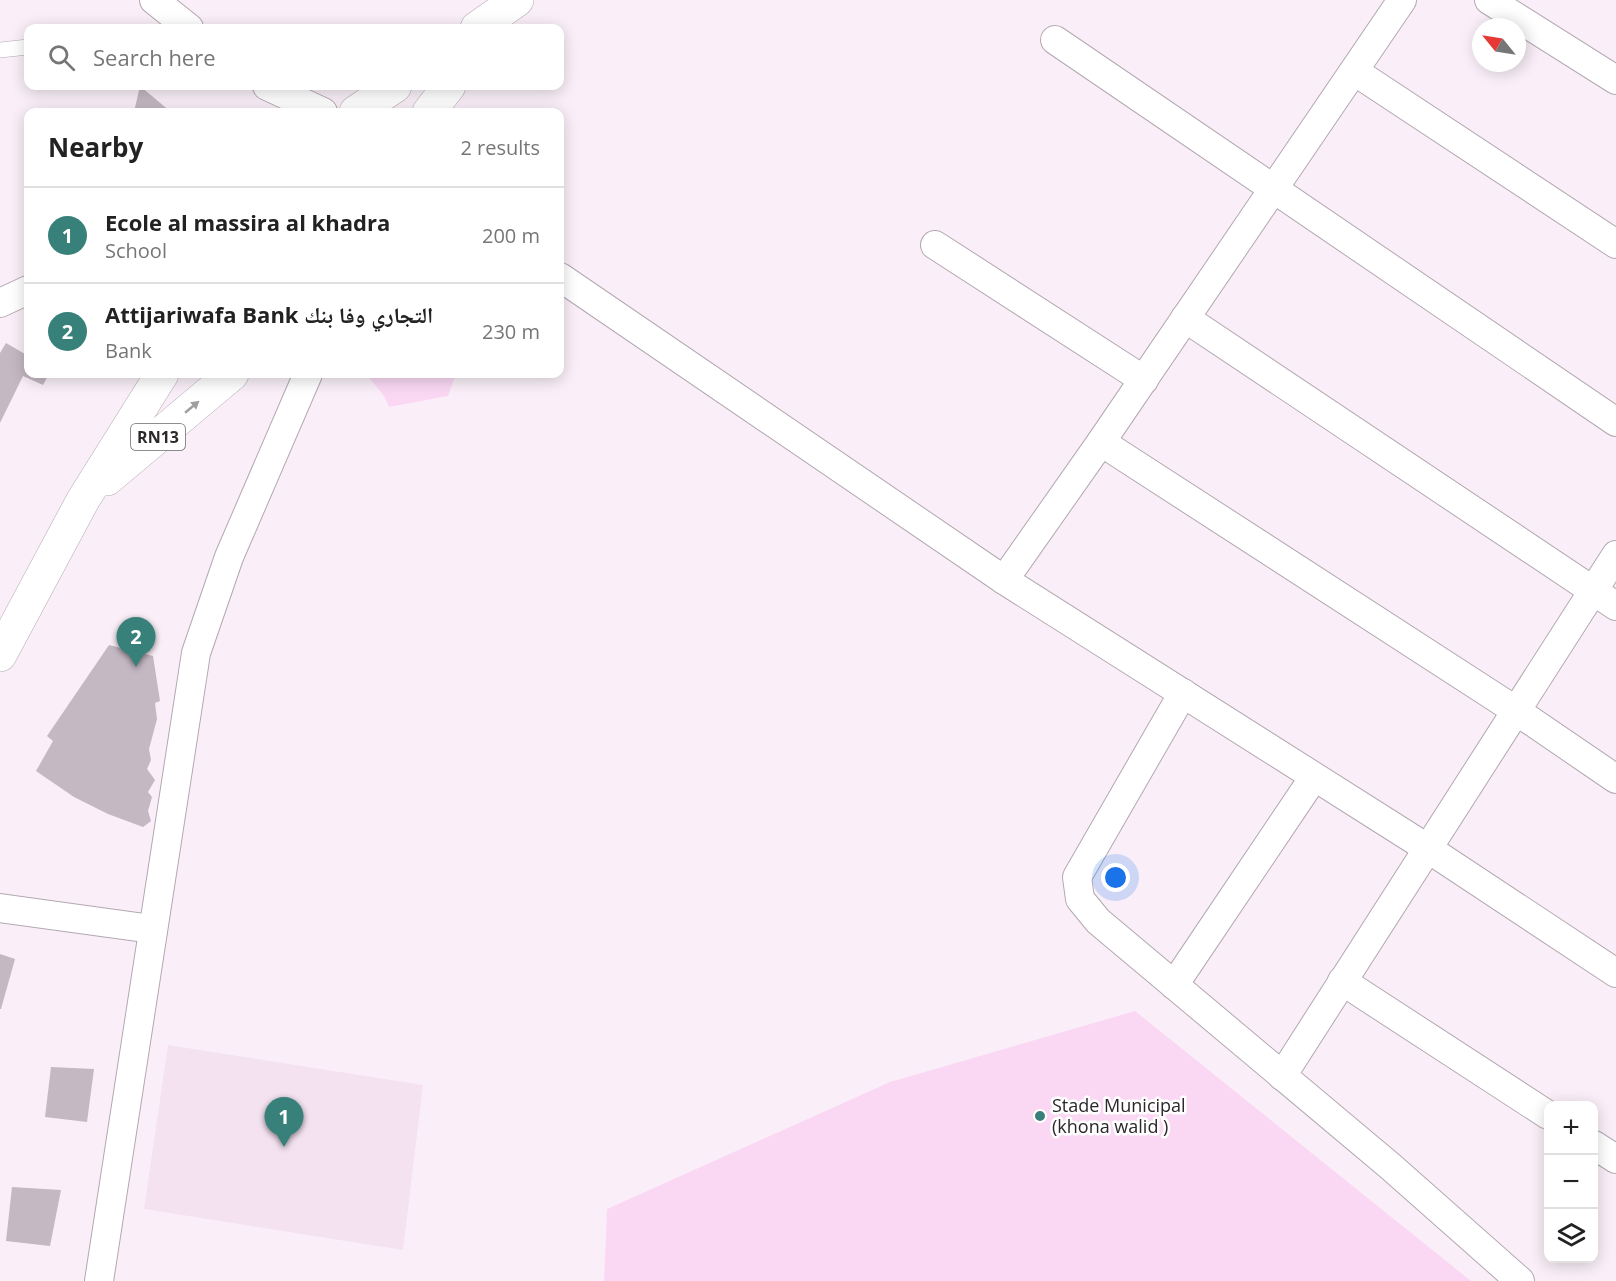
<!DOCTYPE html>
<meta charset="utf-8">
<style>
:root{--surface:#fff;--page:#f6f6f6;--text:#222;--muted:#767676;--line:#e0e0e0;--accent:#38807a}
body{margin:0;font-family:"Open Sans","Noto Naskh Arabic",sans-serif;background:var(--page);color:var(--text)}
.controls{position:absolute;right:18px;bottom:18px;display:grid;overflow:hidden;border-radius:12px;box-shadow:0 3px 15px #0003}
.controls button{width:54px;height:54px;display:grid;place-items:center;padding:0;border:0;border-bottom:2px solid var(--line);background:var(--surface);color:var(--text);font:30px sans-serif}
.compass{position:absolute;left:1472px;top:18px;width:54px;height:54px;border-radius:50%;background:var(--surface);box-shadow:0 3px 15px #0003;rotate:300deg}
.you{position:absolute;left:1116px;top:878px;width:21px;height:21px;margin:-15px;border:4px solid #fff;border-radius:50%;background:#1a73e8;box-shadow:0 0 0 9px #1a73e833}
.badge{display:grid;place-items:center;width:39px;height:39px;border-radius:50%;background:var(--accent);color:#fff;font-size:20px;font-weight:700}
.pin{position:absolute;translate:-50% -50px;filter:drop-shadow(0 2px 3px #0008)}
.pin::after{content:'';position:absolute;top:32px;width:21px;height:18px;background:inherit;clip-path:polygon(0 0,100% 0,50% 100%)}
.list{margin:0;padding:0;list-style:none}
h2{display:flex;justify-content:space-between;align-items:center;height:78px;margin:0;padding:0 24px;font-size:26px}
h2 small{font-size:20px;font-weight:400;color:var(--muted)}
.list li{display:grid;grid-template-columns:39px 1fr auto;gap:18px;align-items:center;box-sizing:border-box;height:96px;padding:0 24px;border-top:2px solid var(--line)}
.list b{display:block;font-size:22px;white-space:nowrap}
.list p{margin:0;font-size:20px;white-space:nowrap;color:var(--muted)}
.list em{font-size:20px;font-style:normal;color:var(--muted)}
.icon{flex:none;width:33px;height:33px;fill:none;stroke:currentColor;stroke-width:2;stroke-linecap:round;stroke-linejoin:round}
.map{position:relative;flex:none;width:1616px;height:1281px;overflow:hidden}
.search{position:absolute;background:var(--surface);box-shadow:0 3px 15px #0003;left:24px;top:24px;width:540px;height:66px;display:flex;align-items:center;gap:15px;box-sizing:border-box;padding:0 21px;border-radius:12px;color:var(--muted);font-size:22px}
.panel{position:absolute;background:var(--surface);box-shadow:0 3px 15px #0003;left:24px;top:108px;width:540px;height:270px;border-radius:12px}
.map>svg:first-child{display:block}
.built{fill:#f4e2f1}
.green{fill:#fad8f4}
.building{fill:#c4b8c2}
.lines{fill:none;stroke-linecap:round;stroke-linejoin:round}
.service-casing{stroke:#b3a8b1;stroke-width:16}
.minor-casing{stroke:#b3a8b1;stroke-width:30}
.primary-casing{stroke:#b3a8b1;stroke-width:34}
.service{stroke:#fff;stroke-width:15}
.minor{stroke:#fff;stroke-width:28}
.primary{stroke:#fff;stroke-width:33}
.oneway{fill:#a09e9f}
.poi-dot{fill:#38807a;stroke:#fff;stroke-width:2}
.labels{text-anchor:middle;stroke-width:5;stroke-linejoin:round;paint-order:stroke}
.shield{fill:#fff;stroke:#6b686a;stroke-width:1.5}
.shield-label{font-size:16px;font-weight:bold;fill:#2b272a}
.poi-label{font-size:18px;fill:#2b272a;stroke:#fff;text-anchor:start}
</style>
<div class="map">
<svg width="1616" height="1281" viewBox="0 0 1616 1281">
<rect width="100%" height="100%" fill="#faeff8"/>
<polygon class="built" points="168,1045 423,1085 403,1250 144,1209"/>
<g class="green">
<polygon points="366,374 456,374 448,396 389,407 384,396"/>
<polygon points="1135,1011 1471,1281 604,1281 607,1209 890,1082"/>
</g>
<g class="building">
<polygon points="140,86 171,112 134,112"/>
<polygon points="6,343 25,354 28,348 28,374 49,374 43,385 23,376 0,423 0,353"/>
<polygon points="109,645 153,656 160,701 155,703 157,719 149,749 151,760 147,769 155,780 148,792 152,797 148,811 151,821 143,827 108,814 74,797 36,771 53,741 47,736"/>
<polygon points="0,954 15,959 1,1009 0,1009"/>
<polygon points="51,1067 94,1069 87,1122 45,1117"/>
<polygon points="12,1187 61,1190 50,1246 6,1241"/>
</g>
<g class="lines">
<defs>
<polyline id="service" points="0,50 28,47"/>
<g id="minor">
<polyline points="154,0 189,28"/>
<polyline points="1489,0 1616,80"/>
<polyline points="1055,40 1616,422"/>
<polyline points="1354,71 1616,244"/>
<polyline points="267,86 323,112"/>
<polyline points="935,245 1144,380"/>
<polyline points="560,277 1004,580 1427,848 1616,973"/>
<polyline points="0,303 28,290"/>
<polyline points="1185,318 1616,606"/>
<polyline points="1101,442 1515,710 1616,779"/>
<polyline points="1004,580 1101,442 1402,0"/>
<polyline points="1183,693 1077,877 1080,899 1098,921 1390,1166 1520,1281"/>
<polyline points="0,908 152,929"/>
<polyline points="1342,981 1548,1115"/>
<polyline points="1174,985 1314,777"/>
<polyline points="1282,1076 1616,555"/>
<polyline points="1594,1145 1616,1159"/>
<polyline points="99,1281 196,653 229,557 308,374"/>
</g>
<g id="primary">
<polyline points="477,28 517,0"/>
<polyline points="356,112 395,86"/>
<polyline points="429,112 449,86"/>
<polyline points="107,479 232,374"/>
<polyline points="0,655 83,500 162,374"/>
</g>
</defs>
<use href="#service" class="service-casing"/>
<use href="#minor" class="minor-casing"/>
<use href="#primary" class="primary-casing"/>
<use href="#service" class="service"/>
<use href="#minor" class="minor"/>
<use href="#primary" class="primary"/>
</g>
<defs><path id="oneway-solid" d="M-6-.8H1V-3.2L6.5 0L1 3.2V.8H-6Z" transform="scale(1.5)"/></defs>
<use class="oneway" href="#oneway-solid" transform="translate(192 407) rotate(-40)"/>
<circle class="poi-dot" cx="1040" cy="1116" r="6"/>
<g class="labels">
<rect class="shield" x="131" y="424" width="54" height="26" rx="4.5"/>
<g class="shield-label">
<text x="158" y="443">RN13</text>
</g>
<g class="poi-label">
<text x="1052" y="1112">Stade Municipal<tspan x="1052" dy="21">(khona walid )</tspan></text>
</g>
</g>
</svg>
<div class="controls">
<button>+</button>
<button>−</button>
<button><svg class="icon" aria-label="layers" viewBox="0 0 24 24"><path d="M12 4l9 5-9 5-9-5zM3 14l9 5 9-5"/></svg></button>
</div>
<svg class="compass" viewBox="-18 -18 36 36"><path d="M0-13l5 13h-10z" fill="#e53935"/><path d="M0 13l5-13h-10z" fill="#767676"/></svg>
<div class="you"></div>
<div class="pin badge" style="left:284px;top:1147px">1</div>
<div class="pin badge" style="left:136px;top:667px">2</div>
<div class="search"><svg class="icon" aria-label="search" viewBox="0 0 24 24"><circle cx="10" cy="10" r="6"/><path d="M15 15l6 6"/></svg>Search here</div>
<section class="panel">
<h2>Nearby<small>2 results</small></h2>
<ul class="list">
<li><span class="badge">1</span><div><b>Ecole al massira al khadra</b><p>School</p></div><em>200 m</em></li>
<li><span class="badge">2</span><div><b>Attijariwafa Bank التجاري وفا بنك</b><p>Bank</p></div><em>230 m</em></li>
</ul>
</section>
</div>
